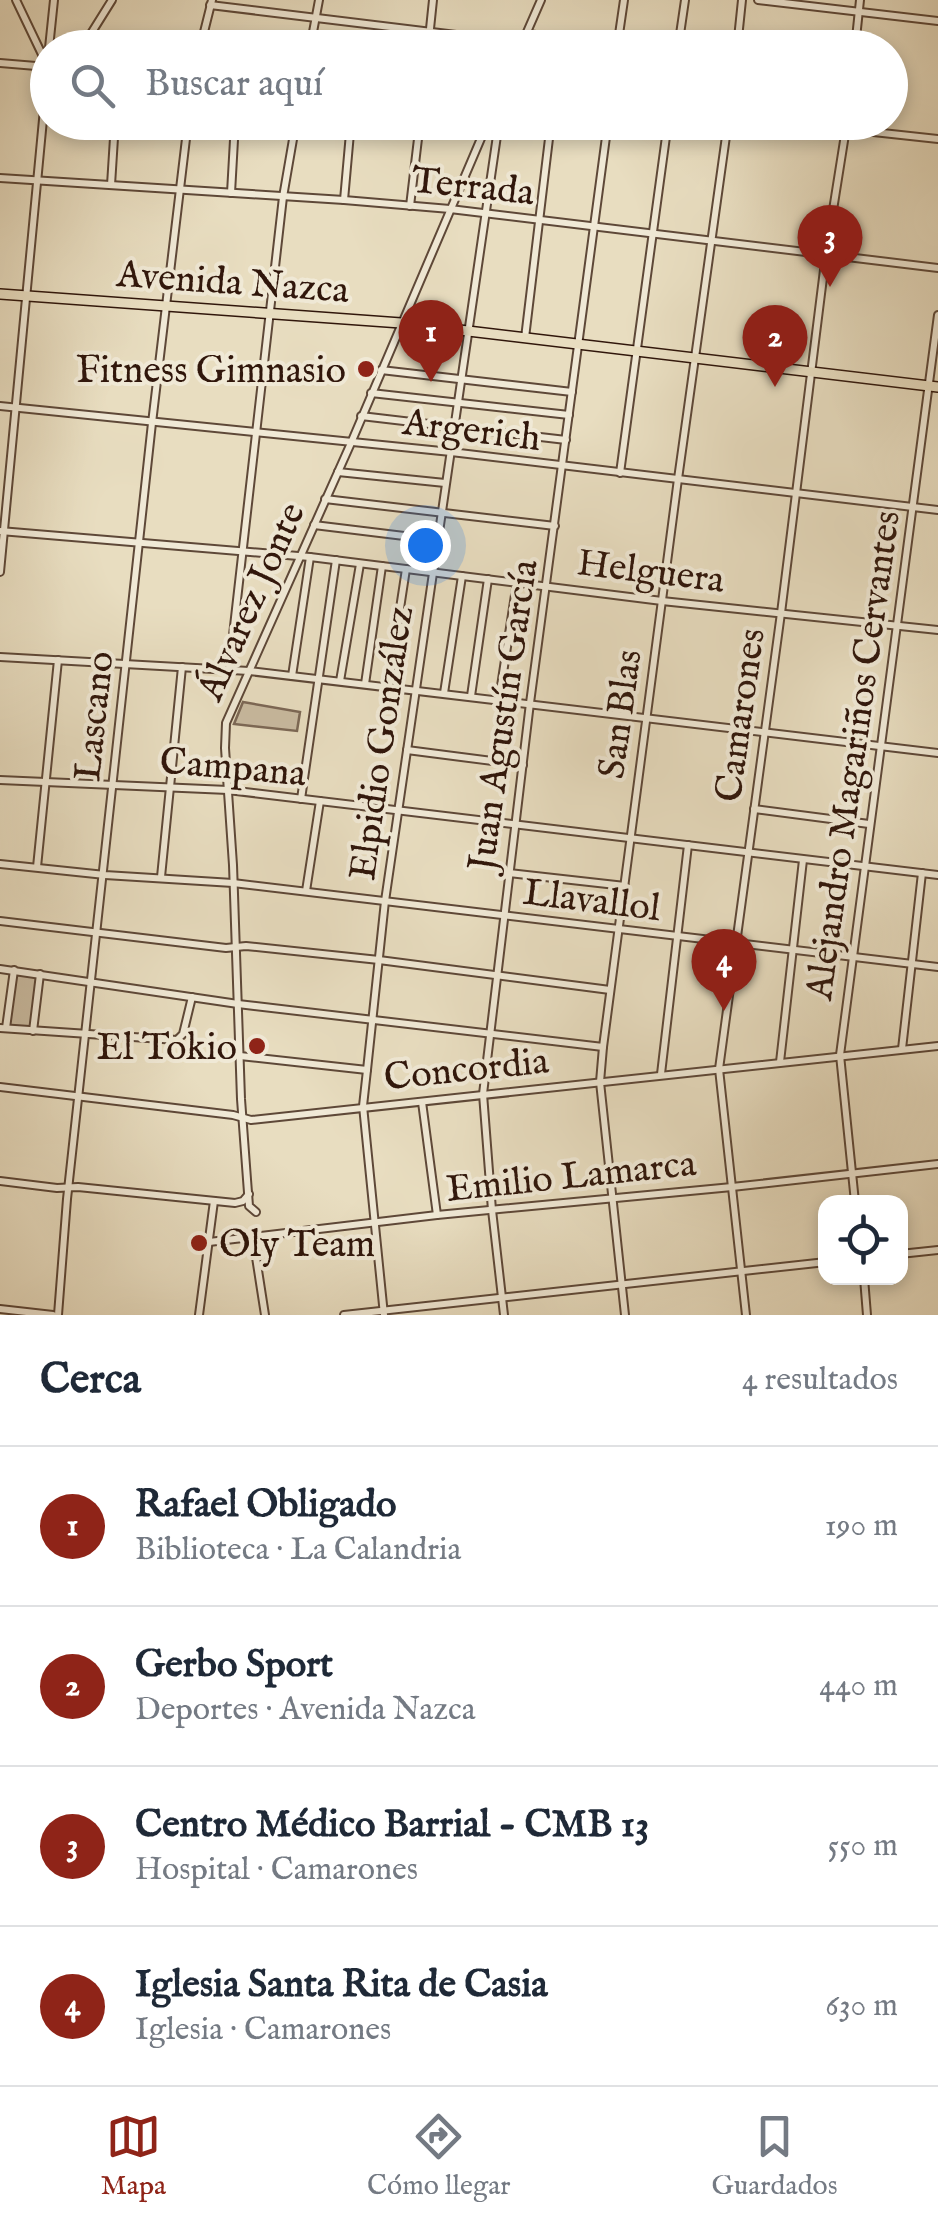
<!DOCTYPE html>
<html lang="es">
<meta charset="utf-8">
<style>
:root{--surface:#fff;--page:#f6f6f7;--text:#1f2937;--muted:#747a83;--line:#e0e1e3;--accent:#8f2418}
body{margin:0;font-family:"IM FELL English",serif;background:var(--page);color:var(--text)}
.controls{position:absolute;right:30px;bottom:30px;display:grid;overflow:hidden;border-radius:20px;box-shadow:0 5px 15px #0003}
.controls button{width:90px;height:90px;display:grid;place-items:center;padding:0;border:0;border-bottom:2px solid var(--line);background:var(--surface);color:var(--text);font:50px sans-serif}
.you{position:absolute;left:425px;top:545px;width:35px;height:35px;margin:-25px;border:8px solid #fff;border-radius:50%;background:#1a73e8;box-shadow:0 0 0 15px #1a73e833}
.badge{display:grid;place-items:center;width:65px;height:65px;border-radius:50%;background:var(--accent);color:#fff;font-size:32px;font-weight:700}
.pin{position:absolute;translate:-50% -82px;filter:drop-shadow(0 2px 5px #0008)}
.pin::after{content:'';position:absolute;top:52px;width:35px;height:30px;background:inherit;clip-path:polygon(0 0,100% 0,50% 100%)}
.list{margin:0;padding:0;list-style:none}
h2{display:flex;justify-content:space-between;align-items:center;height:130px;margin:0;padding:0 40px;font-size:42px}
h2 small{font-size:32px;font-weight:400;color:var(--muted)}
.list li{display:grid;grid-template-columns:65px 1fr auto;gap:30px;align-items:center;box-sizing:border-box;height:160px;padding:0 40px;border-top:2px solid var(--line)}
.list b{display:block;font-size:38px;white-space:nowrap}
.list p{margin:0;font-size:32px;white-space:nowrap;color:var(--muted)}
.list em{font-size:32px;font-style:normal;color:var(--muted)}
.icon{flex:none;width:55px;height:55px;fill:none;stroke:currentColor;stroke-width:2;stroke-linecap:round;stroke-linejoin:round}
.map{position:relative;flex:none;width:938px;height:1315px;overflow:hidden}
.search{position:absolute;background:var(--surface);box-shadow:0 5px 15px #0003;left:30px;right:30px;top:30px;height:110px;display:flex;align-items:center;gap:25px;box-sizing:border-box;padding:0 35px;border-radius:55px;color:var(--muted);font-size:38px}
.sheet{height:770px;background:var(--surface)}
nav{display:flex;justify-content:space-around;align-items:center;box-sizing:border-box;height:140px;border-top:2px solid var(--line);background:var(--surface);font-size:28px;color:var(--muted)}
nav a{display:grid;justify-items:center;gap:5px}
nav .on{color:var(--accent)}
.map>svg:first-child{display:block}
.green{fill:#c9bba1;stroke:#7c6856;stroke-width:2.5}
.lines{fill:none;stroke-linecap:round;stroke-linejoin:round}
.minor-casing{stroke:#5e4838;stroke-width:10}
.major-casing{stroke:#30160b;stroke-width:12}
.minor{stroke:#f0e9d6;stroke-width:6}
.major{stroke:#e8ddc0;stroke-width:9}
.poi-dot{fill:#8f2418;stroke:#f0e9d6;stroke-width:4}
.labels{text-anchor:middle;stroke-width:8;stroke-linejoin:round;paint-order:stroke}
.street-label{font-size:38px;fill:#30160b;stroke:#f0e9d6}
.poi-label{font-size:38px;fill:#30160b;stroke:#f0e9d6;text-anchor:end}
</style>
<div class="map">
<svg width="938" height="1315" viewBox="0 0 938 1315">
<rect width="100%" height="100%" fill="#e8ddc0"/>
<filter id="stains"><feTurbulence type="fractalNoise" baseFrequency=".002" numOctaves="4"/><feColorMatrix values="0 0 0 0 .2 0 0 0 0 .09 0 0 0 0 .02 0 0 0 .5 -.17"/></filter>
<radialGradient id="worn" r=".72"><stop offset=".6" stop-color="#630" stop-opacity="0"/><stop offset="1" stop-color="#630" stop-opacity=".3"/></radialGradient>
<g class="green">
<polygon points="243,702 300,712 297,731 234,724"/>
<polygon points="14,970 40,974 33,1031 6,1028"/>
</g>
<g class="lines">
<defs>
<g id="minor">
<polyline points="16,0 48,67"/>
<polyline points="758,0 938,21"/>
<polyline points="210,5 522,43"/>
<polyline points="526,34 618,43"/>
<polyline points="49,48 54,0"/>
<polyline points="82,48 112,0"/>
<polyline points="200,48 212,0"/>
<polyline points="310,48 319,0"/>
<polyline points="428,48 433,0"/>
<polyline points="520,48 541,0"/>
<polyline points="617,48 624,0"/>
<polyline points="678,48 685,0"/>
<polyline points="737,48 742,0"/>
<polyline points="855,48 860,0"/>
<polyline points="0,63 48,67"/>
<polyline points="781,122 938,139"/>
<polyline points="0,178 344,200 450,209 938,268"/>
<polyline points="111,185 115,122"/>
<polyline points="231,193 235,122"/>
<polyline points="344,200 351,122"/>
<polyline points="410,206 420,122"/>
<polyline points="525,338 551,122"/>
<polyline points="381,370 572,392"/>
<polyline points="371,393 569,415"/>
<polyline points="0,406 451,452 938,510"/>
<polyline points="361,416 566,440"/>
<polyline points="338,472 445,483"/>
<polyline points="620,473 668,122"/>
<polyline points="325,499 555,526"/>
<polyline points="314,525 437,540"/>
<polyline points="0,531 310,557 662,601 938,630"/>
<polyline points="0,572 48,67"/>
<polyline points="0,657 249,671 938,753"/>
<polyline points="229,670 283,197 296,122"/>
<polyline points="292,676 310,557"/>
<polyline points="340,681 360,564"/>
<polyline points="365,684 382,566"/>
<polyline points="388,687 406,569"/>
<polyline points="444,693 462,576"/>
<polyline points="471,696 488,579"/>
<polyline points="499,699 517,582"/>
<polyline points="407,750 523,765"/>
<polyline points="0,780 228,790 938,875"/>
<polyline points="301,799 336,560"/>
<polyline points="754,809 869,824"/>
<polyline points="0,864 105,875 233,883 938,967"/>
<polyline points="37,867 58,660"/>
<polyline points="509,873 625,886"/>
<polyline points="161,877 182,667"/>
<polyline points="306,891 320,801"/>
<polyline points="0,921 226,948 246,946 379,960 610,990"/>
<polyline points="0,969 238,1004 603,1047"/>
<polyline points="0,1028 177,1040 183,1034 192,997"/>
<polyline points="6,1028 14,970"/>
<polyline points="33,1031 40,974"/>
<polyline points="902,1049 922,873"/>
<polyline points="240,1056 367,1070"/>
<polyline points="780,1062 803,860"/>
<polyline points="661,1074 688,845"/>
<polyline points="0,1087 233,1115 251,1120 938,1046"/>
<polyline points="422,1102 437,1215"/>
<polyline points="0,1181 57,1188 78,1187 235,1203 243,1201 249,1194"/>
<polyline points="855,1202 840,1055 938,315"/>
<polyline points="256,1212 249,1206 241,1099 233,865 225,748 226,723 351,443 488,122"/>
<polyline points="253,1238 265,1315"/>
<polyline points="209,1242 437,1215 732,1187 938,1164"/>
<polyline points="900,1254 938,1250"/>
<polyline points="864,1278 867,1315"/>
<polyline points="0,1309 53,1315"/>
<polyline points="58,1315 67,1199 152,423 188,122"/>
<polyline points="199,1315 214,1201"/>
<polyline points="344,1315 826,1262"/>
<polyline points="384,1315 363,1106 367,1070 385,901 499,122"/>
<polyline points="504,1315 492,1210 483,1094 530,703 608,122"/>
<polyline points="625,1315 600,1082 603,1047 678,479 728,122"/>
<polyline points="746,1315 719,1069 781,613 826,254 847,122"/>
</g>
<polyline id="major" points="0,294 401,323 938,387"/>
</defs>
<use href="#minor" class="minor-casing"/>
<use href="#major" class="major-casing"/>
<use href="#minor" class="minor"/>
<use href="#major" class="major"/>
</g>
<g class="poi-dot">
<circle cx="366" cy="369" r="10"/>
<circle cx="257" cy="1046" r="10"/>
<circle cx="199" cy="1243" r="10"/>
</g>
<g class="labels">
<g class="street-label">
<text transform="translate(473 185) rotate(6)" y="13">Terrada</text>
<text transform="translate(233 281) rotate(4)" y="13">Avenida Nazca</text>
<text transform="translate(472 429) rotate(7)" y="13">Argerich</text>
<text transform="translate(651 570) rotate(7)" y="13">Helguera</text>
<text transform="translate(250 601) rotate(-66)" y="13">Álvarez Jonte</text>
<text transform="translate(619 714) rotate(-82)" y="13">San Blas</text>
<text transform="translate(502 715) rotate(-82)" y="13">Juan Agustín García</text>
<text transform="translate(739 715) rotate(-82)" y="13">Camarones</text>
<text transform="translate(93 716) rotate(-84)" y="13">Lascano</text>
<text transform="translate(380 743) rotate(-82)" y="13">Elpidio González</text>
<text transform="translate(852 755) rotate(-82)" y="13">Alejandro Magariños Cervantes</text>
<text transform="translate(233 766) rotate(5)" y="13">Campana</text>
<text transform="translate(592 899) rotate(7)" y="13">Llavallol</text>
<text transform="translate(466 1068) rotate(-6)" y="13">Concordia</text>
<text transform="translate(571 1175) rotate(-6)" y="13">Emilio Lamarca</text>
</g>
<g class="poi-label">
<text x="346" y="382">Fitness Gimnasio</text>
<text x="237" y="1059">El Tokio</text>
<text x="219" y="1256" text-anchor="start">Oly Team</text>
</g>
</g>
<rect width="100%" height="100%" filter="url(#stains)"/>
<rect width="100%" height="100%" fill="url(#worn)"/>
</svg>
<div class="controls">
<button><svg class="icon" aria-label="locate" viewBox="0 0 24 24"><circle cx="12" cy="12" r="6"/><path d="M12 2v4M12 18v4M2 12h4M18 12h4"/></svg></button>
</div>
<div class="you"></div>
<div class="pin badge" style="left:431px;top:382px">1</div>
<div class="pin badge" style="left:775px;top:387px">2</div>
<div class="pin badge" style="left:830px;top:287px">3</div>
<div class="pin badge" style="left:724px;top:1011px">4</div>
<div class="search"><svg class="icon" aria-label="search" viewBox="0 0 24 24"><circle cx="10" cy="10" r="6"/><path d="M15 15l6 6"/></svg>Buscar aquí</div>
</div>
<section class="sheet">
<h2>Cerca<small>4 resultados</small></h2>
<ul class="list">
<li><span class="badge">1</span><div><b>Rafael Obligado</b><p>Biblioteca · La Calandria</p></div><em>190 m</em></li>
<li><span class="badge">2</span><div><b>Gerbo Sport</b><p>Deportes · Avenida Nazca</p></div><em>440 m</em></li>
<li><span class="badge">3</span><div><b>Centro Médico Barrial - CMB 13</b><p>Hospital · Camarones</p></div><em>550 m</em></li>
<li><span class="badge">4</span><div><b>Iglesia Santa Rita de Casia</b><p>Iglesia · Camarones</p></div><em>630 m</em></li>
</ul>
</section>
<nav>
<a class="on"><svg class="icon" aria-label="map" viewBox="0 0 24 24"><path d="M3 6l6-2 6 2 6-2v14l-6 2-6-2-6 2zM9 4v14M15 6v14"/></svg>Mapa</a>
<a><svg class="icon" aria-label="directions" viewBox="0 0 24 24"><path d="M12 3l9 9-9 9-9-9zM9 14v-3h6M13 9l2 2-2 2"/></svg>Cómo llegar</a>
<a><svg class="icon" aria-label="saved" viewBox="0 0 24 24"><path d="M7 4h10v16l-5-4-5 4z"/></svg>Guardados</a>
</nav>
